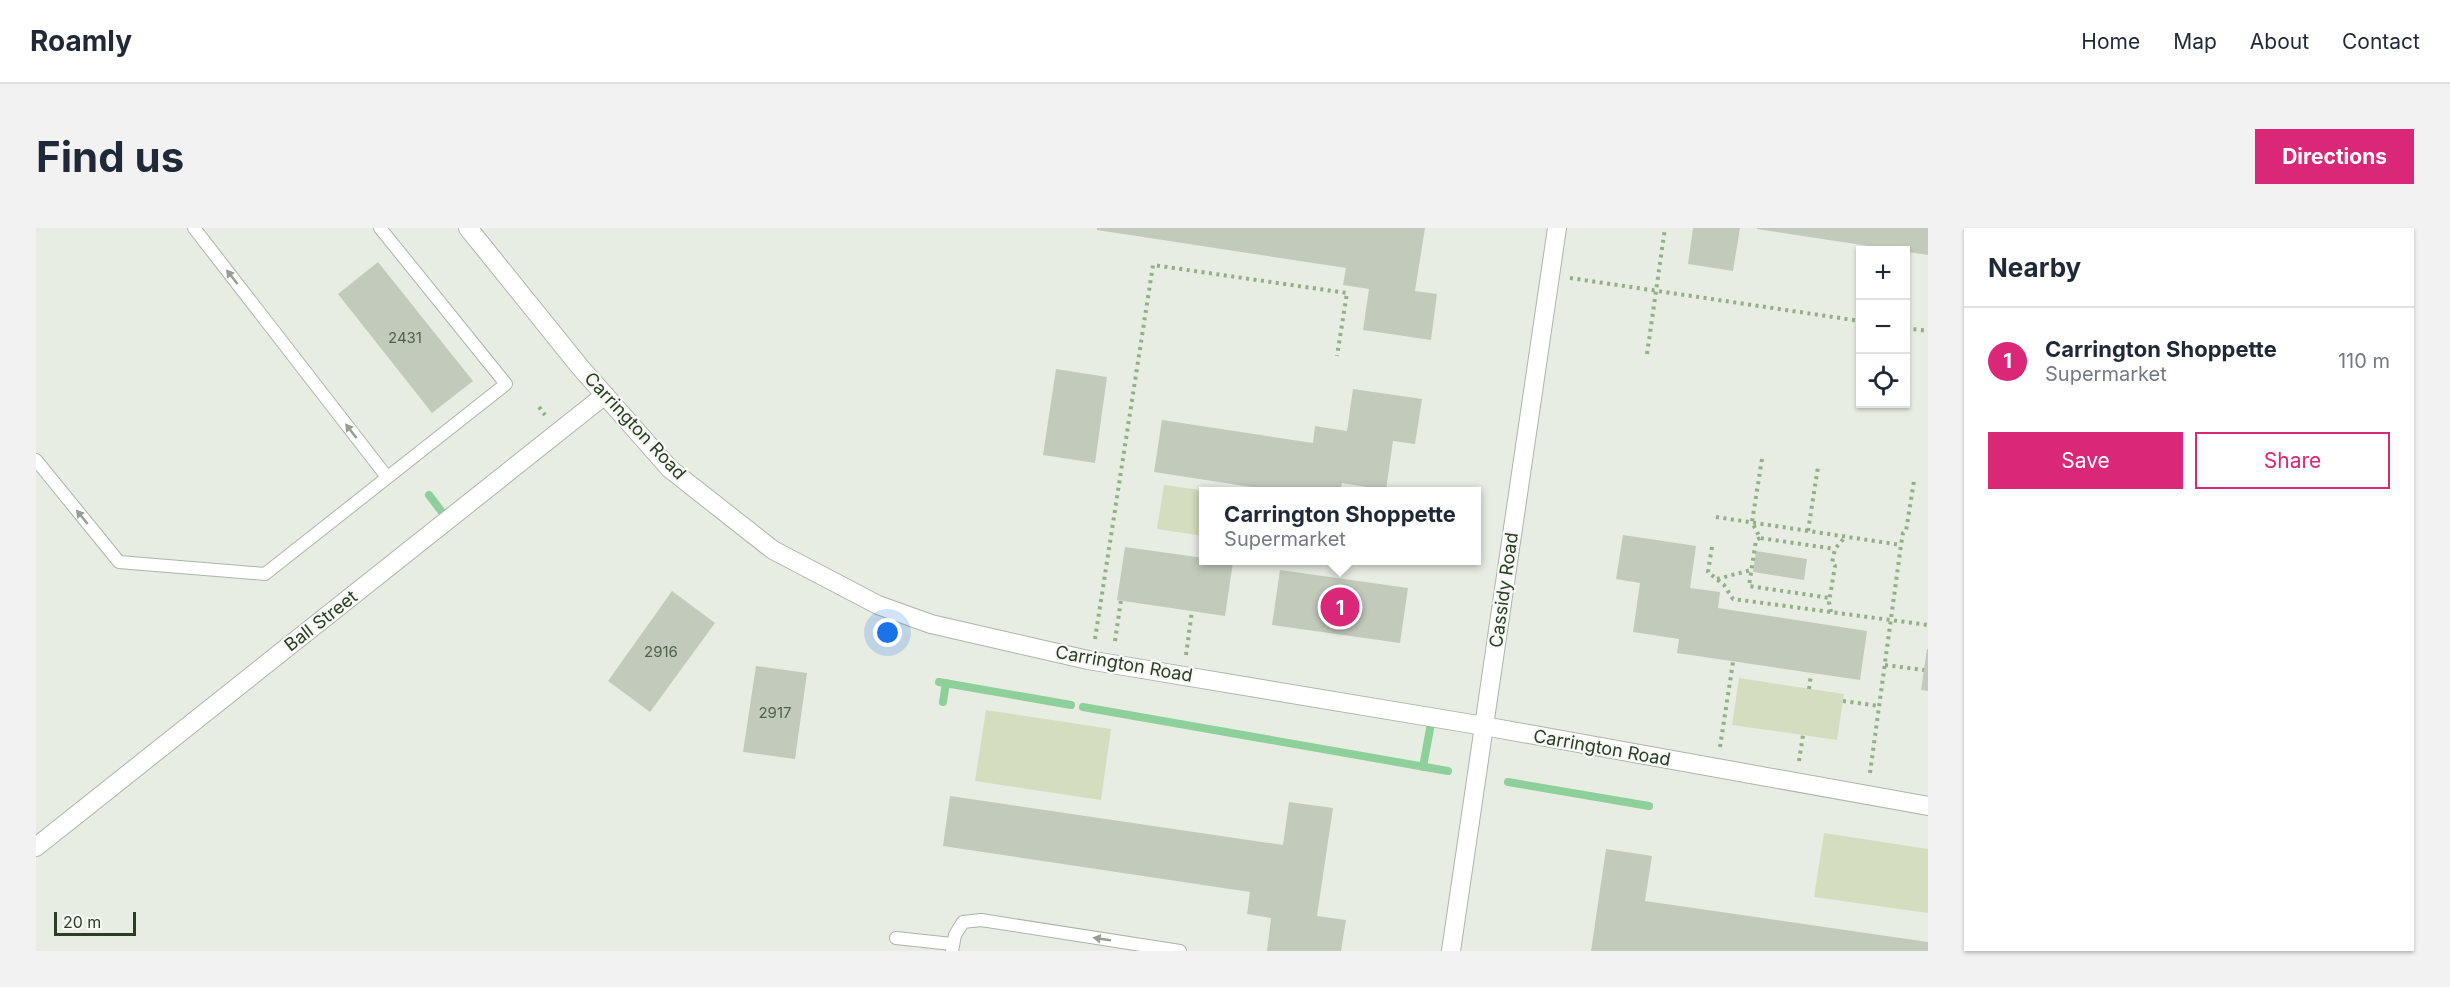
<!DOCTYPE html>
<meta charset="utf-8">
<style>
:root{--surface:#fff;--page:#f2f2f3;--text:#1f2937;--muted:#747a83;--line:#e0e1e3;--accent:#db2777}
body{margin:0;font-family:Inter,sans-serif;background:var(--page);color:var(--text)}
.controls{position:absolute;right:18px;top:18px;display:grid;overflow:hidden;border-radius:0px;box-shadow:0 2px 4px #0004}
.controls button{width:54px;height:54px;display:grid;place-items:center;padding:0;border:0;border-bottom:2px solid var(--line);background:var(--surface);color:var(--text);font:30px sans-serif}
.scale{position:absolute;left:18px;bottom:15px;width:82px;box-sizing:border-box;padding-left:6px;border:3px solid #2a3e24;border-top:0;font-size:16px;line-height:21px;white-space:nowrap;color:#2a3e24;-webkit-text-stroke:4px #f7f9f4;paint-order:stroke}
.you{position:absolute;left:852px;top:405px;width:21px;height:21px;margin:-15px;border:4px solid #fff;border-radius:50%;background:#1a73e8;box-shadow:0 0 0 9px #1a73e833}
.badge{display:grid;place-items:center;width:39px;height:39px;border-radius:50%;background:var(--accent);color:#fff;font-size:20px;font-weight:700}
.pin{position:absolute;translate:-50% -50%;border:3px solid #fff;box-shadow:0 2px 6px #0006}
.popup{position:absolute;left:1163px;top:259px;width:282px;height:78px;box-sizing:border-box;display:grid;place-content:center;border-radius:0px;background:var(--surface);filter:drop-shadow(0 2px 4px #0005);font-size:20px;white-space:nowrap;color:var(--muted)}
.popup b{font-size:22px;color:var(--text)}
.popup::after{content:'';position:absolute;left:50%;top:100%;margin-left:-12px;border:12px solid transparent;border-top-color:var(--surface)}
.list{margin:0;padding:0;list-style:none}
h2{display:flex;justify-content:space-between;align-items:center;height:78px;margin:0;padding:0 24px;font-size:26px}
h2 small{font-size:20px;font-weight:400;color:var(--muted)}
.list li{display:grid;grid-template-columns:39px 1fr auto;gap:18px;align-items:center;box-sizing:border-box;height:108px;padding:0 24px;border-top:2px solid var(--line)}
.list b{display:block;font-size:22px;white-space:nowrap}
.list p{margin:0;font-size:20px;white-space:nowrap;color:var(--muted)}
.list em{font-size:20px;font-style:normal;color:var(--muted)}
.actions{display:flex;gap:12px;padding:18px 24px}
.actions a{flex:1;padding:14px 0;border:2px solid var(--accent);border-radius:0px;text-align:center;font-size:21px;color:var(--accent)}
.actions .main{background:var(--accent);color:#fff}
.icon{flex:none;width:33px;height:33px;fill:none;stroke:currentColor;stroke-width:2;stroke-linecap:round;stroke-linejoin:round}
.map{position:relative;flex:none;width:1892px;height:723px;overflow:hidden;border-radius:0px}
header{display:flex;align-items:center;gap:36px;box-sizing:border-box;height:84px;padding:0 30px;background:var(--surface);border-bottom:2px solid var(--line)}
header strong{font-size:28px}
nav{display:flex;gap:33px;margin-inline-start:auto;font-size:21px}
.intro{display:flex;align-items:center;justify-content:space-between;box-sizing:border-box;height:144px;padding:0 36px}
h1{margin:0;font-size:42px}
.button{padding:15px 27px;border-radius:0px;background:var(--accent);color:#fff;font-size:21px;font-weight:700}
main{display:flex;gap:36px;padding:0 36px}
aside{flex:1;background:var(--surface);border-radius:0px;box-shadow:0 2px 4px #0004}
.map>svg:first-child{display:block}
.green{fill:#d4ddbd}
.lines{fill:none;stroke-linecap:round;stroke-linejoin:round}
.stream{stroke:#8ed099;stroke-width:8}
.building{fill:#c2cabc}
.service-casing{stroke:#abb5a7;stroke-width:14}
.minor-casing{stroke:#abb5a7;stroke-width:20}
.tertiary-casing{stroke:#abb5a7;stroke-width:20}
.path{stroke:#92af85;stroke-width:4;stroke-dasharray:3 4.5;stroke-linecap:butt}
.service{stroke:#fff;stroke-width:12}
.minor{stroke:#fff;stroke-width:18}
.tertiary{stroke:#fff;stroke-width:18}
.oneway{fill:#949e92}
.labels{text-anchor:middle;stroke-width:4.5;stroke-linejoin:round;paint-order:stroke}
.number-label{font-size:15px;fill:#50614a}
.street-label{font-size:18px;fill:#2a3e24;stroke:#f7f9f4}
</style>
<header>
<strong>Roamly</strong>
<nav><a>Home</a><a>Map</a><a>About</a><a>Contact</a></nav>
</header>
<div class="intro"><h1>Find us</h1><a class="button">Directions</a></div>
<main>
<div class="map">
<svg width="1892" height="723" viewBox="0 0 1892 723">
<rect width="100%" height="100%" fill="#e8ede4"/>
<g class="green">
<polygon points="1128,257 1172,263 1168,264 1167,308 1121,301"/>
<polygon points="1703,450 1808,466 1801,512 1696,497"/>
<polygon points="950,482 1075,501 1065,572 939,553"/>
<polygon points="1788,605 1892,621 1892,685 1778,669"/>
</g>
<g class="lines">
<g class="stream">
<polyline points="393,267 412,292"/>
<polyline points="903,454 1035,477"/>
<polyline points="907,474 910,455"/>
<polyline points="1047,479 1412,543"/>
<polyline points="1387,539 1396,490"/>
<polyline points="1472,554 1613,578"/>
</g>
</g>
<g class="building">
<polygon points="1061,0 1389,0 1379,63 1401,66 1395,112 1327,102 1333,61 1307,57 1310,40 1061,2"/>
<polygon points="1657,0 1704,0 1697,43 1652,36"/>
<polygon points="1721,0 1892,0 1892,27 1721,1"/>
<polygon points="342,34 437,153 396,185 302,66"/>
<polygon points="1020,141 1071,149 1059,235 1007,227"/>
<polygon points="1317,161 1386,171 1379,216 1357,213 1350,262 1306,255 1304,264 1248,264 1118,244 1126,192 1277,215 1279,198 1311,203"/>
<polygon points="1587,307 1660,318 1654,360 1684,364 1682,380 1831,403 1824,452 1641,425 1643,411 1597,404 1604,355 1580,351"/>
<polygon points="1089,319 1168,330 1168,332 1197,334 1189,388 1081,372"/>
<polygon points="1720,323 1771,331 1768,352 1717,344"/>
<polygon points="1244,342 1372,360 1364,415 1236,397"/>
<polygon points="636,363 679,395 614,484 572,453"/>
<polygon points="1891,421 1892,421 1892,463 1885,462"/>
<polygon points="720,438 771,445 759,531 707,524"/>
<polygon points="914,568 1247,617 1253,574 1297,580 1281,688 1310,692 1305,723 1231,723 1235,690 1211,686 1214,664 907,618"/>
<polygon points="1570,621 1616,628 1609,673 1892,714 1892,723 1555,723"/>
</g>
<g class="lines">
<defs>
<g id="service">
<polyline points="158,0 351,249"/>
<polyline points="0,232 83,334 229,346 470,156 344,0"/>
<polyline points="860,710 916,716"/>
<polyline points="916,723 919,707 927,694 945,692 1144,723"/>
</g>
<polyline id="minor" points="0,619 569,167"/>
<g id="tertiary">
<polyline points="432,0 544,139 634,241 737,322 842,377 895,396 1052,432 1448,498 1892,578"/>
<polyline points="1415,723 1521,0"/>
</g>
</defs>
<use href="#service" class="service-casing"/>
<use href="#minor" class="minor-casing"/>
<use href="#tertiary" class="tertiary-casing"/>
<g class="path">
<polyline points="1534,50 1824,93"/>
<polyline points="1870,100 1892,103"/>
<polyline points="1611,126 1629,0"/>
<polyline points="503,179 509,187"/>
<polyline points="1726,231 1716,294 1724,310 1799,321"/>
<polyline points="1680,289 1865,317"/>
<polyline points="1772,303 1782,239"/>
<polyline points="1724,310 1720,312 1713,358 1794,370"/>
<polyline points="1676,319 1672,344 1688,357 1697,371 1892,397"/>
<polyline points="1681,351 1715,342"/>
<polyline points="1795,384 1793,374 1799,338 1796,335 1799,321 1809,309"/>
<polyline points="1059,411 1117,37 1311,65 1301,128"/>
<polyline points="1079,413 1085,372"/>
<polyline points="1150,427 1156,383"/>
<polyline points="1849,437 1888,442"/>
<polyline points="1773,461 1775,446"/>
<polyline points="1807,473 1843,478"/>
<polyline points="1684,519 1697,434"/>
<polyline points="1763,533 1767,507"/>
<polyline points="1834,545 1865,317 1867,305 1870,303 1878,253"/>
</g>
<use href="#service" class="service"/>
<use href="#minor" class="minor"/>
<use href="#tertiary" class="tertiary"/>
</g>
<defs><path id="oneway-solid" d="M-6-.8H1V-3.2L6.5 0L1 3.2V.8H-6Z" transform="scale(1.5)"/></defs>
<g class="oneway">
<use href="#oneway-solid" transform="translate(196 49) rotate(-128)"/>
<use href="#oneway-solid" transform="translate(315 203) rotate(-128)"/>
<use href="#oneway-solid" transform="translate(46 289) rotate(-129)"/>
<use href="#oneway-solid" transform="translate(1066 711) rotate(-171)"/>
</g>
<g class="labels">
<g class="number-label">
<text x="369" y="115">2431</text>
<text x="625" y="429">2916</text>
<text x="739" y="490">2917</text>
</g>
<g class="street-label">
<text transform="translate(599 198) rotate(47)" y="6">Carrington Road</text>
<text transform="translate(1468 362) rotate(-82)" y="6">Cassidy Road</text>
<text transform="translate(285 393) rotate(-38)" y="6">Ball Street</text>
<text transform="translate(1088 436) rotate(10)" y="6">Carrington Road</text>
<text transform="translate(1566 520) rotate(10)" y="6">Carrington Road</text>
</g>
</g>
</svg>
<div class="controls">
<button>+</button>
<button>−</button>
<button><svg class="icon" aria-label="locate" viewBox="0 0 24 24"><circle cx="12" cy="12" r="6"/><path d="M12 2v4M12 18v4M2 12h4M18 12h4"/></svg></button>
</div>
<div class="scale">20 m</div>
<div class="you"></div>
<div class="pin badge" style="left:1304px;top:379px">1</div>
<div class="popup"><b>Carrington Shoppette</b>Supermarket</div>
</div>
<aside>
<h2>Nearby<small></small></h2>
<ul class="list">
<li><span class="badge">1</span><div><b>Carrington Shoppette</b><p>Supermarket</p></div><em>110 m</em></li>
</ul>
<div class="actions"><a class="main">Save</a><a>Share</a></div>
</aside>
</main>
